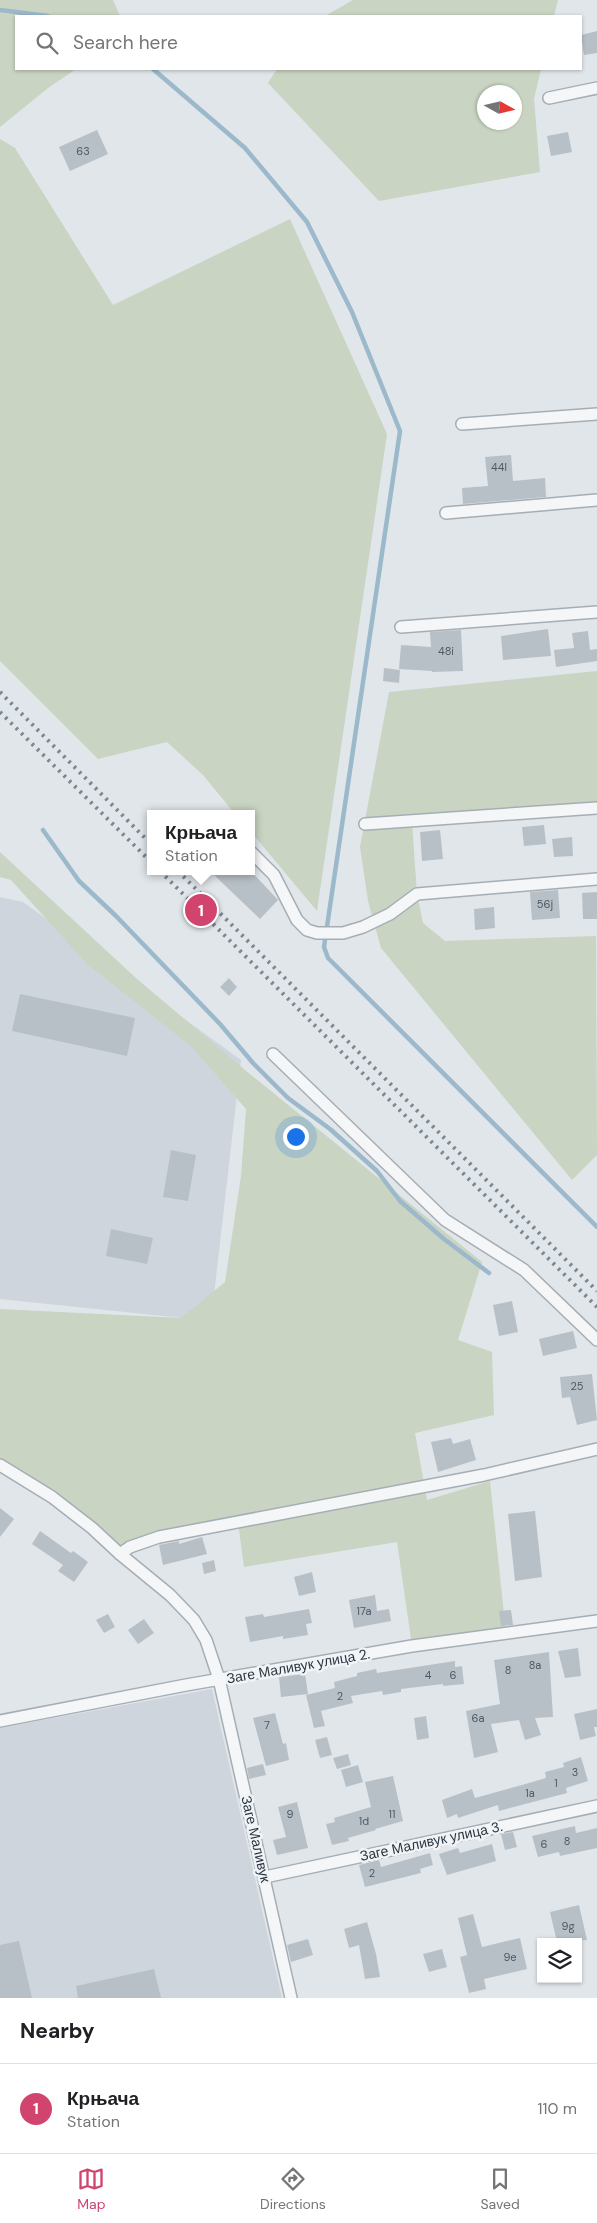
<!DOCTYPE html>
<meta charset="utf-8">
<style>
:root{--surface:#fff;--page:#f2f2f2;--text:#202124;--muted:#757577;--line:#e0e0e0;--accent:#d1446d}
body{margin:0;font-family:"DM Sans",sans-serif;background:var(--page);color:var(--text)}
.controls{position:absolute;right:15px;bottom:15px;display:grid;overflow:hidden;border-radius:0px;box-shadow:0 1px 4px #0004}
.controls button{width:45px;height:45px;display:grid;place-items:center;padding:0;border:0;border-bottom:1px solid var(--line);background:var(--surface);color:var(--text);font:25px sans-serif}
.compass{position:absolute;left:477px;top:85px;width:45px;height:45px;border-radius:50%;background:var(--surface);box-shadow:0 1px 4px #0004;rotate:98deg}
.you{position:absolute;left:295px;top:1136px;width:18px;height:18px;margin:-12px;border:4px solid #fff;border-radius:50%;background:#1a73e8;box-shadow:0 0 0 8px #1a73e833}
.badge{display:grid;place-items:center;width:32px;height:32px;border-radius:50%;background:var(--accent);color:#fff;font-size:16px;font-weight:700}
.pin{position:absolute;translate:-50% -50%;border:2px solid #fff;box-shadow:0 1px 5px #0006}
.popup{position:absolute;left:147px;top:810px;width:108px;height:65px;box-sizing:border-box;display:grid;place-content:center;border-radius:0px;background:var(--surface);filter:drop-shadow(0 1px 4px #0005);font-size:16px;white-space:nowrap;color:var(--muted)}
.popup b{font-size:19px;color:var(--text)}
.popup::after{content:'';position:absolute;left:50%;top:100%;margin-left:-10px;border:10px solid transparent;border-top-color:var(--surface)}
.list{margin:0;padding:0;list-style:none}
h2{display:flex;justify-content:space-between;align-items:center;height:65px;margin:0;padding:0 20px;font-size:21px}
h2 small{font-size:16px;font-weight:400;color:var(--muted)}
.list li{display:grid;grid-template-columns:32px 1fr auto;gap:15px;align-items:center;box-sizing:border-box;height:90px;padding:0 20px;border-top:1px solid var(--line)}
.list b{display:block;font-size:19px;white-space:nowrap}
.list p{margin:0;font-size:16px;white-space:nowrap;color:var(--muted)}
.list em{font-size:16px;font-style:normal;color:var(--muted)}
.icon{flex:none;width:28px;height:28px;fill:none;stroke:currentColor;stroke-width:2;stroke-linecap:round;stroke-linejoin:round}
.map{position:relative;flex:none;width:597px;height:1998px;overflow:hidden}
.search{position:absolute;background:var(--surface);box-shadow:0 1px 4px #0004;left:15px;right:15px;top:15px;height:55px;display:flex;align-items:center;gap:12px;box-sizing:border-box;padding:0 18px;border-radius:0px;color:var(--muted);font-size:19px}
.sheet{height:155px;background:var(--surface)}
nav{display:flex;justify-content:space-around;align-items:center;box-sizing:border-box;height:70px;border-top:1px solid var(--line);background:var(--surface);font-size:14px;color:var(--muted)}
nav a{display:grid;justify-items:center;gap:2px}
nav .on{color:var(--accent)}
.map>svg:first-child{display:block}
.built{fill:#cfd5dc}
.green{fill:#c9d4c2;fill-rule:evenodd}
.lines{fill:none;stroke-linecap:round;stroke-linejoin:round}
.stream{stroke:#9bb9cb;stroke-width:4.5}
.building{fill:#b8c0c7}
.minor-casing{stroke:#a6aeb4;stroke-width:14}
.minor{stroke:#f4f6f8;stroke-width:11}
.rail{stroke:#7a8794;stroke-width:4;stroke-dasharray:2.5 5;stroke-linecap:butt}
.labels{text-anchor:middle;stroke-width:5;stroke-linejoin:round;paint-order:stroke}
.number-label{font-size:11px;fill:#4d5863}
.street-label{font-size:14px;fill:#293642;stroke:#f1f4f7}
</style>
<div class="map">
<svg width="597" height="1998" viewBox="0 0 597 1998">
<rect width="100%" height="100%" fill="#e1e6ea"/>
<g class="built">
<polygon points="0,897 23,902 241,1060 211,1321 0,1299"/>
<polygon points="212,1689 282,1998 0,1998 0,1728"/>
</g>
<g class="green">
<polygon points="0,0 113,0 120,16 16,16 16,69 76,69 48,88 0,127"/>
<polygon points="353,0 558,0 554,16 325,16"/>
<path d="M277 69H541L534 99 540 172 379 201 268 83ZM484 92H514V122H484Z"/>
<polygon points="0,139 15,148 113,305 290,219 387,434 317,911 251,832 251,814 235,814 203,775 167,742 98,759 0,661"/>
<polygon points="597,671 597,808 412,822 417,894 423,923 445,941 596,936 597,1155 572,1180 381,948 368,901 360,847 389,692"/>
<polygon points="0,852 137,979 245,1070 482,1262 458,1340 492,1352 494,1415 415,1433 427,1500 490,1481 506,1633 412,1646 397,1542 244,1567 238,1522 148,1540 120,1554 52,1497 0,1467 0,1309 181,1318 225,1282 241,1176 246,1109 191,1046 88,965 11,880 0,877"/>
</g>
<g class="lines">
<g class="stream">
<polyline points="0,10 48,16"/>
<polyline points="153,69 245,148 307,222 352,312 400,431 324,947 328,958 597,1227"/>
<polyline points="43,830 79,881 116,916 220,1024 253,1063 288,1098 330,1129 377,1171 400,1201 444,1239 489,1273"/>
</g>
</g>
<g class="building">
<polygon points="597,31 597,53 584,55 581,35"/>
<polygon points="97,130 108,154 70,171 59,147"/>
<polygon points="568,132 572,152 551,156 547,136"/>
<polygon points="511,455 513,481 545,478 546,497 463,504 462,488 488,486 485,457"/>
<polygon points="548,629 551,656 503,660 501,636"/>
<polygon points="461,630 463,671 432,672 432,671 399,669 401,645 431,647 430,632"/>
<polygon points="588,631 590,650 597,649 597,661 556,667 554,650 574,648 572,633"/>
<polygon points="384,668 400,670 399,683 383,681"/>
<polygon points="544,825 546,844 524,846 522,827"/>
<polygon points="440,830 443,859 422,861 420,832"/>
<polygon points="572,837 573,856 554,857 552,839"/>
<polygon points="210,871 251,871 278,900 260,919"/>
<polygon points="558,890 560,918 532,920 530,892"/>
<polygon points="597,892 597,919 583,919 582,893"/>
<polygon points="494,907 495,928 475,930 474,909"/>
<polygon points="229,978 237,987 229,996 220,987"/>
<polygon points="20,994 135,1018 127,1056 12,1031"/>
<polygon points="171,1150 196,1155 188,1201 163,1197"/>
<polygon points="111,1229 153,1238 147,1264 106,1256"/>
<polygon points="512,1301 518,1332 499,1336 493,1305"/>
<polygon points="573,1331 577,1348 543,1356 539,1339"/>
<polygon points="592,1374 597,1420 577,1425 570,1397 562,1398 560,1377"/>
<polygon points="451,1438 453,1444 470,1439 476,1460 438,1472 431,1442"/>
<polygon points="0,1508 14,1519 0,1537"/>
<polygon points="535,1511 542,1577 515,1581 508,1514"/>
<polygon points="40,1531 71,1553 73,1551 88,1562 74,1582 58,1571 63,1565 32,1544"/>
<polygon points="202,1537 207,1554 163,1565 159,1545 179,1541 179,1544"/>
<polygon points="214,1560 216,1571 204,1574 202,1563"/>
<polygon points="312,1572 316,1592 299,1596 294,1577"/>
<polygon points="375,1595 377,1611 389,1609 391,1621 354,1628 349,1600"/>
<polygon points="309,1609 312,1623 306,1624 308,1635 283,1639 283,1636 250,1642 245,1617 263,1614 264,1617"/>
<polygon points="511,1610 513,1625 501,1626 499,1611"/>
<polygon points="108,1614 115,1627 104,1633 96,1620"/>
<polygon points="144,1619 154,1633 138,1644 128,1630"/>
<polygon points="578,1648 581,1676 565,1678 558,1651"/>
<polygon points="549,1652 553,1717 535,1718 541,1735 525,1740 519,1720 491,1724 498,1752 474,1758 466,1711 500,1704 494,1660"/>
<polygon points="455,1661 455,1667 462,1666 464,1684 443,1686 443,1684 401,1689 401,1692 383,1695 382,1691 351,1696 353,1703 321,1711 325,1726 314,1728 306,1695 335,1688 334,1682 357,1676 357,1673 376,1669 377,1673"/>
<polygon points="305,1674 308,1694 281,1697 279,1677"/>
<polygon points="597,1709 597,1727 594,1727 596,1736 580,1740 574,1714"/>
<polygon points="275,1713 283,1744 286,1743 289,1760 266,1766 253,1718"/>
<polygon points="426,1716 429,1738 417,1740 414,1718"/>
<polygon points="327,1737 332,1755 320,1758 315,1740"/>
<polygon points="348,1754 351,1765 337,1769 333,1758"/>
<polygon points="581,1757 588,1781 566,1788 567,1793 499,1811 498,1805 458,1818 457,1814 447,1818 442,1800 472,1789 475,1798 522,1785 546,1778 545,1772 564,1767 563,1763"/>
<polygon points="263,1764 266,1775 249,1779 247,1768"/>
<polygon points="358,1765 363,1782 346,1787 341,1770"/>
<polygon points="393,1776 403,1821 375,1829 376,1830 348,1838 349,1841 332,1845 326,1824 335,1822 334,1818 371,1807 365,1782"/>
<polygon points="297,1802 308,1848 277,1855 273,1840 286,1837 278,1807"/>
<polygon points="575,1826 576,1833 597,1828 597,1848 560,1856 559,1852 538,1857 532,1836"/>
<polygon points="513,1832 517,1847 505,1850 501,1834"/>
<polygon points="492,1844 496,1861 447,1875 439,1854 458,1848 460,1853"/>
<polygon points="430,1853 433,1865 420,1869 421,1873 365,1887 359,1865 379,1860 381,1867"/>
<polygon points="579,1905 587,1940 557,1942 550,1912"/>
<polygon points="473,1914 482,1947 520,1938 527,1969 484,1979 486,1989 469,1993 460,1957 467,1955 458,1918"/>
<polygon points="367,1922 376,1954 380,1977 365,1979 359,1945 349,1948 344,1929"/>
<polygon points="308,1939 313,1955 291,1962 287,1945"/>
<polygon points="19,1941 32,1998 0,1998 0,1945"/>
<polygon points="442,1949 447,1967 429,1972 423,1954"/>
<polygon points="154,1969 161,1998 78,1998 76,1986"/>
</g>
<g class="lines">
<defs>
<g id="minor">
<polyline points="549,98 597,88"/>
<polyline points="462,424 597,414"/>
<polyline points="446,513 597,500"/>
<polyline points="401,627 597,612"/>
<polyline points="365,824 597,808"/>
<polyline points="251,852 274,875 297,920 307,930 317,933 343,933 363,927 390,914 417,894 597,879"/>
<polyline points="273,1054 445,1220 524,1270 597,1340"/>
<polyline points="0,1465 52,1497 92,1528 120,1554 170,1595 194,1620 206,1640 219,1679 291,1998"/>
<polyline points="120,1554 130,1547 159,1537 484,1475 597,1449"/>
<polyline points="0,1721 186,1685 412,1646 597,1621"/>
<polyline points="265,1877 597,1806"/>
</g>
</defs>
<use href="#minor" class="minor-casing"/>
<use href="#minor" class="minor"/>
<g class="rail">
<polyline points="0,692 151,844"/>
<polyline points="0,712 151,862"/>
<polyline points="160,871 597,1307"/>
<polyline points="178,871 597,1291"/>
</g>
</g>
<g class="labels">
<g class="number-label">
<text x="83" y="155">63</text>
<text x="499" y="471">44l</text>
<text x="446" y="655">48i</text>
<text x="545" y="908">56j</text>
<text x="577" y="1390">25</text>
<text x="364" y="1615">17a</text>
<text x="535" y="1669">8a</text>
<text x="508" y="1674">8</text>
<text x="428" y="1679">4</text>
<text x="453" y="1679">6</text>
<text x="340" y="1700">2</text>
<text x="478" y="1722">6a</text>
<text x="267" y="1729">7</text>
<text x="575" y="1776">3</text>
<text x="556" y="1787">1</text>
<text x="530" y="1797">1a</text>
<text x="290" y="1818">9</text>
<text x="392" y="1818">11</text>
<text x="364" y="1825">1d</text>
<text x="567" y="1845">8</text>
<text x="544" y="1848">6</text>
<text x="372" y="1877">2</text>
<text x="568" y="1930">9g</text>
<text x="510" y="1961">9e</text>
</g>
<g class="street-label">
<text transform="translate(298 1666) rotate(-10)" y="5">Заге Маливук улица 2.</text>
<text transform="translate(256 1839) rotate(77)" y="5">Заге Маливук</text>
<text transform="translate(431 1841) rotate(-12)" y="5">Заге Маливук улица 3.</text>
</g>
</g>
</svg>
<div class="controls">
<button><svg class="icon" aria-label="layers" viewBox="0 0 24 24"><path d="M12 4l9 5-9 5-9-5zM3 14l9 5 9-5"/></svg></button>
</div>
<svg class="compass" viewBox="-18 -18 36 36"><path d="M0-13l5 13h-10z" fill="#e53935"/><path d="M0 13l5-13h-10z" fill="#757577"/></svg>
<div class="you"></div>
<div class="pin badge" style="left:201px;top:910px">1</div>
<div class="popup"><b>Крњача</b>Station</div>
<div class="search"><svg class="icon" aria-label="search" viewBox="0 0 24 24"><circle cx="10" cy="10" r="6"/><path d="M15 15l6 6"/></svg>Search here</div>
</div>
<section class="sheet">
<h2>Nearby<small></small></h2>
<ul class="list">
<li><span class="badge">1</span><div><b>Крњача</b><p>Station</p></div><em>110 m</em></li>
</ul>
</section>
<nav>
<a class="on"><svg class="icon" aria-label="map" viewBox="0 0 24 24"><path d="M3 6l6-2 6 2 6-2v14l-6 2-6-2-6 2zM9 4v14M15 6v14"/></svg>Map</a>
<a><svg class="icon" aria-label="directions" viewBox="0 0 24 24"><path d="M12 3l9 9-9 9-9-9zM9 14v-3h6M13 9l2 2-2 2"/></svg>Directions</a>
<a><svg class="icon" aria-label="saved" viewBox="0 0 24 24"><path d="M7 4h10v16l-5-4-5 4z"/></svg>Saved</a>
</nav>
